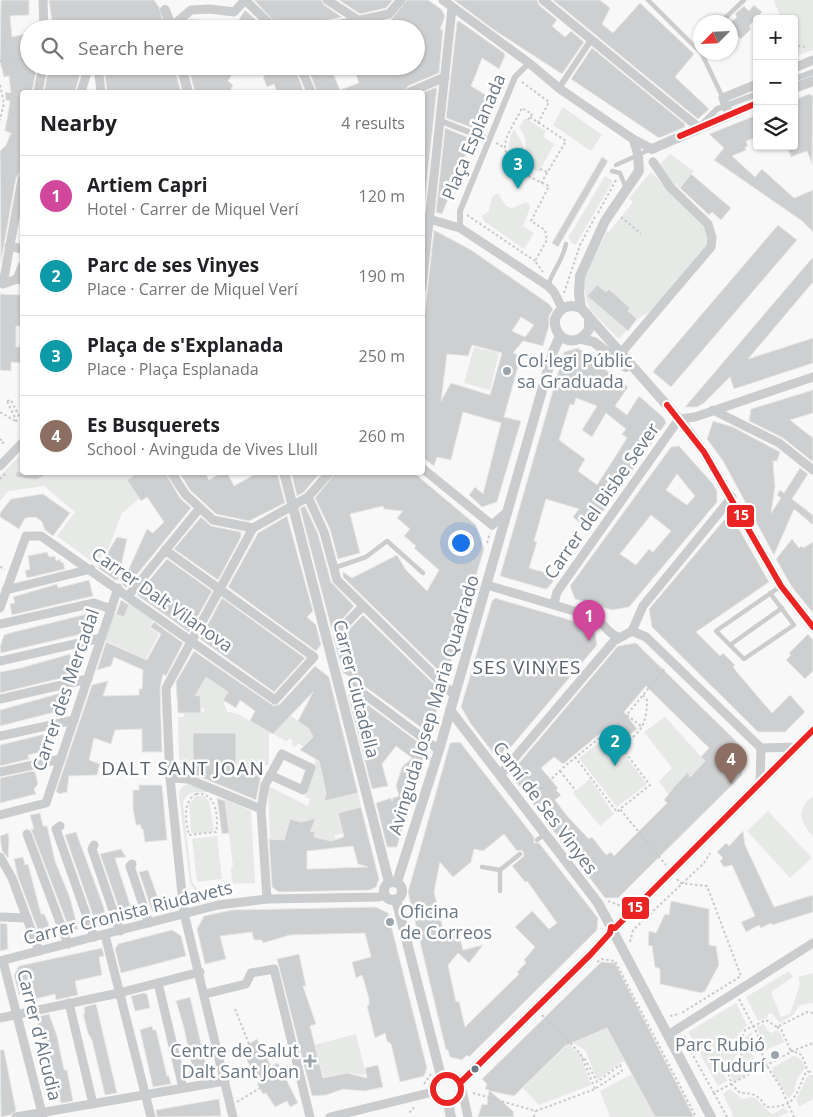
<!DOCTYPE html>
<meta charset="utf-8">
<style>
:root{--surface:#fff;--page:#f6f6f6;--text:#202124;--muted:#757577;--line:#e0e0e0;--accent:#7c3aed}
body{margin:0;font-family:"Open Sans",sans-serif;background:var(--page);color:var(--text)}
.controls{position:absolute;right:15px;top:15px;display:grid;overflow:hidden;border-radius:5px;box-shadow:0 1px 4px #0004}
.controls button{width:45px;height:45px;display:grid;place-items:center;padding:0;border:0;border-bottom:1px solid var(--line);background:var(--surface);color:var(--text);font:25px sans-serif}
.compass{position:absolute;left:693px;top:15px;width:45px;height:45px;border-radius:50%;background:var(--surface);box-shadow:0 1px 4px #0004;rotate:246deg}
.you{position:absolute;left:460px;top:542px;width:18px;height:18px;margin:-12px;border:4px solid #fff;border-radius:50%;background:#1a73e8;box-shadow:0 0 0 8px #1a73e833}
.badge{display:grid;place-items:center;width:32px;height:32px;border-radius:50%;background:var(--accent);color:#fff;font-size:16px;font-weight:700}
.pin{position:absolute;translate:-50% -41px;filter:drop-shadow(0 1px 2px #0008)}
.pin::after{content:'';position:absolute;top:26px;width:18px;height:15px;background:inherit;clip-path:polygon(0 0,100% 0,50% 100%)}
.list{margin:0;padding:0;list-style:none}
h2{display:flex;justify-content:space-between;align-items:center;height:65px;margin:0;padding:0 20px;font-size:21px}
h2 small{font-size:16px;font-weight:400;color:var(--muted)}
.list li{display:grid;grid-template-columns:32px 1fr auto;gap:15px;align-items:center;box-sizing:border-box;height:80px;padding:0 20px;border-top:1px solid var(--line)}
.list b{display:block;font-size:19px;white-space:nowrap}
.list p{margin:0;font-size:16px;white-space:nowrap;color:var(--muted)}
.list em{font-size:16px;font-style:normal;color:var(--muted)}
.icon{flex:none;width:28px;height:28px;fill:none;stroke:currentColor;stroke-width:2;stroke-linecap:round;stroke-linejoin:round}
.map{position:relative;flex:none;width:813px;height:1117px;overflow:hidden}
.search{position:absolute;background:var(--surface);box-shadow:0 1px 4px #0004;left:20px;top:20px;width:405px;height:55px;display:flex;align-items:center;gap:12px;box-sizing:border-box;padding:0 18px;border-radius:28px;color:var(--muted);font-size:19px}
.panel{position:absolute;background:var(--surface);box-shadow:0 1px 4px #0004;left:20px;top:90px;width:405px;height:385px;border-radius:5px}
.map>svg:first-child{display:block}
.green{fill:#e7e9e6}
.building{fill:#cdcfd0;stroke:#e8e8e8;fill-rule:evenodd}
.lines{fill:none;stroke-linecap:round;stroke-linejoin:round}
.path{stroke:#c8c9ca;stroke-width:2;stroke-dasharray:2.5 2.5;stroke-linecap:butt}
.service{stroke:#cbccce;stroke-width:4.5}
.pedestrian{stroke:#cbccce;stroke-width:6}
.minor{stroke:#cbccce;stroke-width:9}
.tertiary{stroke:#cbccce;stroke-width:10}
.bus-1-casing{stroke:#fff;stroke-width:10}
.bus-1{stroke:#ea2423;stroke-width:6}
.poi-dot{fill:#9ca5ad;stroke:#fff;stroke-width:2}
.bus-dot{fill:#6b7885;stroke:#fff;stroke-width:2}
.labels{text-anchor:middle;stroke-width:5;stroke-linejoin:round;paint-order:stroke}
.street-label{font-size:18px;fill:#6b7885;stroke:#fff}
.poi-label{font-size:18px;fill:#6b7885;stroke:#fff;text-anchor:start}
.neighbourhood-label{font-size:19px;letter-spacing:1px;fill:#58616b;stroke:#fff}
.line-badge{stroke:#fff;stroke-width:2}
.badge-label{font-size:14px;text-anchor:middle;font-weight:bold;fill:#fff}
</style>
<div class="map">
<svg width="813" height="1117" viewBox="0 0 813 1117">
<rect width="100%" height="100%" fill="#f8f8f8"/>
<g class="green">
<polygon points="774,0 813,0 813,50 796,56 794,19 781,19"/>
<polygon points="563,107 602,135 591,151 553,125"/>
<path d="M525 118 546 131 543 137 554 144 539 172 522 162C527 147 528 140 519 127Z"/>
<path d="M514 129 524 146 518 160C506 150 507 142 514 129Z"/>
<polygon points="670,154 694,171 679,188 676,184 673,186 660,164"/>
<polygon points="651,172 706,227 710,238 707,250 654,310 637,319 619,339 589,309 582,281 607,231 609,232 633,202 629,198"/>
<polygon points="605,176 613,181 576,244 573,244 568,238"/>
<polygon points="498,193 506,206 512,208 526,202 529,204 530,208 523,226 534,233 524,249 484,221 482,216 489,211 492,197"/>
<polygon points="474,347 499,353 490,390 464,383"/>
<polygon points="22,453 22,472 133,473 134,475 128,480 139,499 122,513 109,547 95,564 57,536 75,512 44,486 8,491 0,501 0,476"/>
<polygon points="130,599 155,618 149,628 159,634 146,659 104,640 114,613 124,615"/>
<path d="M198 672 228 692 223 700 227 712C243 712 253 727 269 727V765H261V776L255 774 253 778 241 769 242 766H238L236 771 233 766H236V763L205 761 236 760V739L205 736H236V733H193V766H184L179 758 178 717H184V713L204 712V708H201L200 696 195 695Z"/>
<polygon points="290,715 302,724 309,717 310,732 316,731 323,781 333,784 324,786 326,793 324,801 358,793 361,807 338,813 345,833 335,835 335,842 314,837 315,831 310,832 315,819 304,823 290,819 284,840 270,839 268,788 270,787 308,806 310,799 305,797 316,759 299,743 295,747 291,744 293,740 289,739 286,741 273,734"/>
<polygon points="665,717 705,761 691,776 688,773 668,794 659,781 672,768 644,732"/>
<polygon points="609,735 647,784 617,807 579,758"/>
<polygon points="590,779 614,814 600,826 573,793"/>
<path d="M187 784 210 792C199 794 188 787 183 803L192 882 198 890 202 891 201 894 196 892 190 883 179 796 180 789Z"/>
<polygon points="196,796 204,796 209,801 214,830 212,832 193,834 191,831 189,804"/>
<path d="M810 798H813V836C801 824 796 811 810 798Z"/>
<polygon points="225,799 251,811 255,883 232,884 231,867 233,866"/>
<polygon points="768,811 812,858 790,878 747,831"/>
<polygon points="217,836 222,879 197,882 192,839"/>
<polygon points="789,971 793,977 771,992 781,1017 790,1014 800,984 798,977 813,973 813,1003 800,1005 793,1015 780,1023 771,1013 767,1015 767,1018 758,1021 746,997"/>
<polygon points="736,1003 747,1025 738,1035 738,1053 724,1073 727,1081 718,1086 688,1032"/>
<polygon points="764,1024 768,1031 772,1033 777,1030 781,1034 784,1042 766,1050 766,1044 756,1027"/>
<polygon points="607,1028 625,1060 597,1080 585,1050 573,1043"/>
<path d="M751 1032 754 1038 750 1049 754 1059 752 1072 733 1082 730 1073C737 1060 748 1056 743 1040Z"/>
<polygon points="356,1034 366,1075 344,1073 324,1077 314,1045"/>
<polygon points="568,1044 579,1053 591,1085 539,1105 523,1088"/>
<path d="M793 1056C800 1057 803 1061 805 1068L797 1079 794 1091 789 1099 774 1076 772 1068Z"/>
<polygon points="632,1074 655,1117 610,1117 600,1091"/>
<polygon points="808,1075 813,1075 813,1099 799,1107 796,1100"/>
<path d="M730 1089 742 1099C745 1099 747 1098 750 1097 759 1096 764 1111 773 1114L783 1108 789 1112 779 1117H734L723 1094Z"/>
</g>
<g class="building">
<polygon points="1,0 29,0 29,15 10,16 12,37 29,33 29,66 37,66 32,92 22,92 22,161 20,173 16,178 1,262 0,151 6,145 11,133 5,131 10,101 6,100 5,92 11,93 9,76 4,77 0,62"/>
<polygon points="49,0 154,0 159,7 164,26 163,29 53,29"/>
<polygon points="254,0 321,0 324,5 342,17 315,23 311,29 281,29"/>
<polygon points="339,0 393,0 386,8 360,14"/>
<polygon points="407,0 428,0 441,9 445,16 440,30 443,29 439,73 408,86 404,92 317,92 307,66 330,66 340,90 359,83 353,66 416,66 416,29 357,29 391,20"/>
<polygon points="454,0 537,0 539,5 557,20 552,26 565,37 571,31 584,42 562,74 494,30"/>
<polygon points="553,0 600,0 610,8 602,24 613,33 640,3 694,54 675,77 709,109 698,119"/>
<polygon points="754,5 762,12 749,26 751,29 741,39 738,36 730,43 730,23 737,17 735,14 744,6 749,11"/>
<polygon points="245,10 266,29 179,29 190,19 236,24"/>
<polygon points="459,21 504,53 505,56 499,69 482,58 476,74 471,86 489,97 476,129 446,118 457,22"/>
<polygon points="592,48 685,124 685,127 659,138 571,79"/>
<polygon points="49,66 82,66 75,92 44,92"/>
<polygon points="104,66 174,66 181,92 107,92"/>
<polygon points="188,66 237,66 228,81 233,85 229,92 195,92"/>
<polygon points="274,66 294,66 304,92 277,92 274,84 267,87 263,77"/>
<polygon points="437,87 424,208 422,93"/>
<polygon points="809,94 813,96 812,164 807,151 791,157 787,146 794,146 794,100"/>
<polygon points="757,115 757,137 746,141 748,146 745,147 746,150 732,156 755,177 762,169 794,198 813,190 813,232 802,221 714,160 724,148 709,134"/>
<polygon points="445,128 472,139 442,214 436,212"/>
<polygon points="602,157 608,161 558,247 552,243"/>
<polygon points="691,174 731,208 721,220 712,212 709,215 680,188"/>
<polygon points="778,225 797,240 671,387 653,372 655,369"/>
<path d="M434 230 471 250 549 304 553 309 549 316V326L543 346 523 341 513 353 521 356 504 417 521 421 497 502 482 507 469 495 475 487 483 494 501 423 463 412 451 460 437 457 434 466 422 457V338ZM521 317 534 325 525 337 512 331ZM472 345 502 353 490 395 451 383 441 401 447 354 468 356Z"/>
<polygon points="813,257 813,282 748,359 813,338 813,363 734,389 730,377 704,403 697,407 685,407"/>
<polygon points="597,285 606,292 609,289 630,308 628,311 637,319 628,331 587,296"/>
<polygon points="0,294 22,295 22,326 16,326 16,347 22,347 22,363 11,362 11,371 0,370"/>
<path d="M578 348 628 387 615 406 627 415 639 396 664 418 666 423 589 531 573 517 579 509 546 499 534 541 537 542 529 568 557 576 548 588 545 589 500 576 564 352ZM576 398 597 406 582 430 592 437 606 413 626 429 622 434 627 438 597 485 578 471 585 459 559 440 570 404 574 405Z"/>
<polygon points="813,390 813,413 790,420 813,438 813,462 783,438 749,421 751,409"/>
<polygon points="713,421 733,427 780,452 777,461 773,461 775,487 771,513 781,498 777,495 780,490 784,493 800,468 808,474 792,499 813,515 813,525 794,509 774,555 723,461 707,439"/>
<path d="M679 446 713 484 717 491V502L629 607 612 610 575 599 570 586 671 447ZM677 474 695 496 687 505 666 490ZM651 515 671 531 653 552 649 549 636 565 620 554Z"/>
<polygon points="16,472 51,472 36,480 16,477"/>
<polygon points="139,472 165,472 180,498 191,508 126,588 122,584 147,529 153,533 164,522 147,497 141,501 127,480"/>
<polygon points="179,472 205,472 209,480 222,472 227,472 234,486 259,472 277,472 285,503 249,521 216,514 190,490"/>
<polygon points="291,472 321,472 304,492 297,496"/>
<polygon points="336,472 413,472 476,525 484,549 448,671 441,673 343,577 343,572 352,578 397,555 406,570 427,591 439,570 414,548 416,546 404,536 410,529 397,518 403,511 384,509 383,506 350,514 360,553 338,559 330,529 315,498"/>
<polygon points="43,494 70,513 53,536 45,530 42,522 36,517 25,518 19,529 0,517 0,513 11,499"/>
<polygon points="305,506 318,534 331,582 354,606 332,631 300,508"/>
<polygon points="287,516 313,611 307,617 316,625 321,645 316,651 228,587 258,533"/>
<polygon points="201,517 211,526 241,532 241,537 218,580 174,549"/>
<polygon points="725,519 735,522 769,582 696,632 720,656 723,653 735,665 733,667 741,677 772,713 790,695 805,712 785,732 758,732 652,627 649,609"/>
<polygon points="117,537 127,539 118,580 115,580 98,568"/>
<polygon points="792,539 799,548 801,546 803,548 813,542 813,613 792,587 776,559"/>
<polygon points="47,552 49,557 55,556 56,561 60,559 61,563 63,562 65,569 27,578 25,571 30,569 28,556"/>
<polygon points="167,559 212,591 189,632 137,595"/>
<polygon points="89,580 93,596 12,615 10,604 15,603 13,597 57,584 58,588"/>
<polygon points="222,598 305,658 274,692 200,639"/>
<polygon points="495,598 594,627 597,645 511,747 508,745 502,753 494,754 471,724 461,707 492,601"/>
<polygon points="121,600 129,605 124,617 116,614"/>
<polygon points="95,612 98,620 94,631 1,653 0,647 4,635 10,633"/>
<polygon points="363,615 442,692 430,734 356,680 343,673 333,635 337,638 342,637"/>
<polygon points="154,622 183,643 166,676 163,674 160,688 162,752 142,752 142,729 115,730 111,744 94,738 89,760 100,764 97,775 69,776 67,792 59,794 56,791 92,685 108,681 103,696 139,695 139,689 142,689 143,670 114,657 111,666 97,670 106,642 147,660 161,634 150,627"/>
<polygon points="808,634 813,640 813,671 805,679 786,660 791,655 789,653"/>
<path d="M636 643 742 747V775L618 898H605L514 779V769L618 646ZM646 686 709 748 701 757 705 761 690 777 688 772 674 787 664 800 667 803 614 856 611 852 606 855 592 837 589 839 568 817 555 800 561 795 556 790 558 788 541 768 554 757 563 764 608 727 620 742 637 729 624 712Z"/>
<polygon points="194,651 274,706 280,704 315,666 329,677 358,793 324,801 326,793 319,761 300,750 313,737 309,729 298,721 313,692 273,734 250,721 255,711 240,700 236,708 223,700 228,692 206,677 195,696 200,695 201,713 178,713 176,682"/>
<polygon points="70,654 74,675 0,693 0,672 21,668"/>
<polygon points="68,691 70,701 67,709 0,726 0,710"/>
<polygon points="352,693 426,748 397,847 387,847 376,803 391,798 392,801 393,798 399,796 396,786 402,767 412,758 396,746 382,764 388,786 372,789 348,695"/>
<polygon points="49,733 50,750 28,755 29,759 0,766 0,745"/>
<polygon points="193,733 236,733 236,766 242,766 244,770 261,776 256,800 176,767 193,766"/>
<path d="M460 742 534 837V843H539L598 918 597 930 469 1057 467 1055 462 1060 450 1057 448 1050H446L408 892 450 743ZM504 834 517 851 521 850 524 853 523 857 512 866 525 882 527 881 557 923 549 929 532 911 515 927 535 947 524 960 526 963 517 972 519 974 465 1027 459 1001 456 1002 448 965 458 953 469 963 483 945 463 950 459 934 445 937 434 892 440 862 453 877 471 862 474 849 483 851Z"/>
<polygon points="32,771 35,772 38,784 34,789 36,794 0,803 0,778"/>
<polygon points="139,785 162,785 167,840 145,842 143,829 141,829 141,825 136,825 133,809 133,790 139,790"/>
<polygon points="217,798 225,801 229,833 222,834"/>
<path d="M361 807 379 879 376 887 370 890 279 892 272 887 269 839 284 840 290 819 301 822 316 818 310 832 315 831 314 837 331 841 344 837 338 813ZM353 846 358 864 368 867 307 869V851Z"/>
<polygon points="40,813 43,826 47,826 55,861 70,898 78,929 70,931 31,829 34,829 30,815"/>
<polygon points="743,831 745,845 774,907 813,895 813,912 772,925 771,923 761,928 759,925 746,932 741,922 755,916 732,865 724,867 720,861 723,858 717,852 726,843 729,846"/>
<polygon points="76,832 104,908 105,922 96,924 65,835"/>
<polygon points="8,833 9,839 8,858 2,851 0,836"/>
<polygon points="121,849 126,857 115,858 132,911 132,916 125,917 124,913 121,914 100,854"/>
<polygon points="23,857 25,865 28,864 41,914 44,914 48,922 50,935 42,937 41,933 39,933 18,877 14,859"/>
<polygon points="148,870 160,904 159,909 152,911 139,872"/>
<polygon points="671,901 709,909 709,945 716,946 719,965 705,991 701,993 660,984 660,969 655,967 652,946 648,945 649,931 656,933 665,914 669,915"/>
<polygon points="376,907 388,913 427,1068 424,1076 400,1082 391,1044 387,1041 385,1033 375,1038 367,1006 369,1005 369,999 364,981 362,975 356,978 352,962 371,957 365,933 290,935 263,943 262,940 254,940 252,932 220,936 226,959 205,964 197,929 204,916 232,910"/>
<polygon points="0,923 7,924 8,949 0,951"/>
<polygon points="172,930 181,936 186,956 121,973 115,949 118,944"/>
<polygon points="102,948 104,956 99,957 102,975 75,981 78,995 56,1000 55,994 31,1000 29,993 19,995 14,975 19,966"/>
<polygon points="299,954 306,986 303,986 316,1024 310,1026 323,1078 347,1073 367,1078 365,1068 378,1065 383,1087 364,1091 343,1089 326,1095 312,1096 277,959"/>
<polygon points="601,962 615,963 694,1117 655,1117 607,1028 565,1046 514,1096 490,1091 513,1111 514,1117 478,1117 482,1104 487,1105 489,1090 485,1089 487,1084 482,1079"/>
<polygon points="144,993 147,994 150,1008 135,1011 131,996"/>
<polygon points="190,997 209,1077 195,1080 184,1028 176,1001"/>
<polygon points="96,1004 117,1093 105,1095 92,1040 88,1033 83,1014 85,1014 84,1007"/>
<polygon points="49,1014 57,1036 64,1070 67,1070 73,1101 61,1103 45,1038 42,1039 37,1021 36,1017"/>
<polygon points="152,1026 153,1030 156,1030 167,1076 169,1076 171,1084 153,1087 140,1030"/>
<polygon points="257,1039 271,1066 278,1063 298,1103 290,1107 287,1101 275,1107 266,1093 263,1094 257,1084 260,1082 241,1051 246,1049 245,1046"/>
<polygon points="0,1050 4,1050 16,1111 10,1115 1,1117"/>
<polygon points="219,1099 221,1116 157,1117 156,1110"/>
</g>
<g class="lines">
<g class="path">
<polyline points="795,41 799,46 805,47"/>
<polyline points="14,59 29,58"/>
<polyline points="0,61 2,61"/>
<polyline points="522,82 549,102 538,123"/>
<polyline points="0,85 4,103 0,120"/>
<polyline points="530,117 566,141 541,183"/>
<path d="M528 120 532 114 522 108C517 119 509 130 506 140 499 163 533 179 549 186L531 221 545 230 547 240 535 261 543 272"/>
<polyline points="496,143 505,148"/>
<polyline points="540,169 547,172"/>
<polyline points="598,213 616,180"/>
<polyline points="467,215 535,261"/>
<polyline points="621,217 641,234"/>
<polyline points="564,293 580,245 595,217"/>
<polyline points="7,401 11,400 22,422"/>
<polyline points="0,412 17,422 7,401"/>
<polyline points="0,439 4,442 0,445"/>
<polyline points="0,479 5,474"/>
<polyline points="487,543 490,533"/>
<polyline points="0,567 5,569"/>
<path d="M643 695 647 700C647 726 640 732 621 747L650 785 620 809 666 865"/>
<polyline points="627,715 642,727"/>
<polyline points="609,731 621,747"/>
<polyline points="575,757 617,812 620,809"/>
<polyline points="560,771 576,791"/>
<path d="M196 794C216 791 219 817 216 832L189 835C186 821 182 802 196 794Z"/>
<polyline points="530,799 565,766 625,717 666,667"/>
<polyline points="677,879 680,883 707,886 741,976 680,1014"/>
<polyline points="608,901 624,907"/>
<polyline points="630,942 633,930 704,863 710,853"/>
<polyline points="597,962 602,959 615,961 696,1117"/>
<polyline points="739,999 763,1045 762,1058 781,1088 794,1117"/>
<polyline points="235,1009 249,1044"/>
<path d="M813 1013 807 1012 777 1027 766 1020 745 1030C741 1039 744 1040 743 1049 742 1058 732 1065 728 1073L732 1085 740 1093C753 1093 759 1095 766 1107 795 1107 794 1099 805 1074L813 1070"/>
<polyline points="542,1015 580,1053 595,1089"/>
<polyline points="670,1016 679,1014"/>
<polyline points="777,1027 781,1029 790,1049 788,1054"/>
<polyline points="684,1036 687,1043"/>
<polyline points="686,1043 714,1093"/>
<polyline points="790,1050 802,1055 808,1072"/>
<polyline points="424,1084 431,1074"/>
<polyline points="473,1093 536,1111 595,1089 622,1071 620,1065 597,1082 584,1057 582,1058"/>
<polyline points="237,1102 260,1088"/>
<polyline points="409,1112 412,1111 414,1107"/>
<polyline points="534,1117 535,1111"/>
<polyline points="727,1117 714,1093 795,1050 813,1043"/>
</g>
<g class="service">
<polyline points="648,0 700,52"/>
<polyline points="721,22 744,0"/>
<polyline points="701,52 723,98"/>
<polyline points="616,165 651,149"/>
<polyline points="612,171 620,173 626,188"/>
<path d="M548 286C553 269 562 263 566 244"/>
<polyline points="334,568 366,557 387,541 423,573"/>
<polyline points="770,593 794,625 744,659 716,631 781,586"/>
<polyline points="730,645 782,608"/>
<polyline points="537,840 545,834"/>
<polyline points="482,867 500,870 520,854"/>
<polyline points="500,870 500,891"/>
</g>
<g class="pedestrian">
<polyline points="794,79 813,72"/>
<polyline points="559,88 591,40"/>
<polyline points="441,121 489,140"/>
<polyline points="700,126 717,109 757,94"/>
<polyline points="460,228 460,211 515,77 529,63"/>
</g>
<g class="minor">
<polyline points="43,0 44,29"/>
<polyline points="245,0 275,29"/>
<polyline points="327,0 358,20"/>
<polyline points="443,0 529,63 560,89 633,139 638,155"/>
<polyline points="543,0 698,127"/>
<polyline points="169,29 191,10 210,9 234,12 245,0"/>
<polyline points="317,29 389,14 401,0"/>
<polyline points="98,66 101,92"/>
<polyline points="300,66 311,92"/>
<polyline points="794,68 813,60"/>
<polyline points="38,92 43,66"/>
<polyline points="81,92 89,66"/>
<polyline points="410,92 445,77"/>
<polyline points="729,114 723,98 757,84"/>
<polyline points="633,139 652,149"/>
<polyline points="22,179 3,284 17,279 22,280"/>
<polyline points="422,217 460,228 548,286 554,292 562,308"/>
<polyline points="9,246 22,249"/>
<polyline points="17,279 22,266"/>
<polyline points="422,287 452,8"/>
<polyline points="621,353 711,247 712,238 708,224 670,187 653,162"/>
<polyline points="713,410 779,443 813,470"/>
<polyline points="0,466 22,443"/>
<polyline points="422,468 492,525 508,511"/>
<polyline points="171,472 185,494 213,520 253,528"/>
<polyline points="308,497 324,532 337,580 454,695"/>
<path d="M487 585 594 617C604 623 607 633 618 637"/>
<polyline points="6,590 91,569"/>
<polyline points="129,595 199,509"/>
<polyline points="554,603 557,592 679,419 695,417 813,377"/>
<polyline points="0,608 26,536 41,536 275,700 314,657 165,550"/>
<polyline points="0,624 94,603 111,609"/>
<polyline points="632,631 646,637 761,748 796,747"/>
<polyline points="338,632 363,606"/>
<polyline points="0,661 101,638"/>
<polyline points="352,685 439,750"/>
<polyline points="0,699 88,679"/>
<polyline points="0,736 74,720"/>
<polyline points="0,772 61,759"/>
<polyline points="500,775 614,641 632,631 643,606 732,497"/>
<polyline points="170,778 188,779 261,809 267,899"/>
<polyline points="760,783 761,748"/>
<polyline points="261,809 265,785 282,754 311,768 303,790 270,775"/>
<polyline points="0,815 46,803 118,588"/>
<polyline points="60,826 56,829 94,937"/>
<polyline points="27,834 68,944"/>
<polyline points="94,845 92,849 120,931"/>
<polyline points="0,857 12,878 39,951"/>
<polyline points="132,864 130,866 149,923"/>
<polyline points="0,917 27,918"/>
<polyline points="105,935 151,1117"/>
<polyline points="0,961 218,905 267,899 379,897 384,894"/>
<polyline points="3,961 43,1117"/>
<polyline points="158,983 183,1088"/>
<polyline points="205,994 246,984 251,973 274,969 310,1117"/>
<polyline points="69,1003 93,1104"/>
<polyline points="0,1018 119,993 200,972"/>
<polyline points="668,1035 813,943"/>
<polyline points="462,1090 468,1117"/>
<polyline points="16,1117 225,1081"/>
<polyline points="233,1117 184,913 170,778 166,688 253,528 308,497 330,472"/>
<polyline points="330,1117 433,1092"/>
</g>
<g class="tertiary">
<polyline points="165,10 172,29"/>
<polyline points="181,66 188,92"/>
<polyline points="794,88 813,81"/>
<polyline points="652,149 757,103"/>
<polyline points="581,308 579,293 580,276 605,221 639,171 638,155"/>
<path d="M589 317V329C578 349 553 341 555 319 560 307 569 303 581 308L679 419 704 452 781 586 813 627"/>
<polyline points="581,339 594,342 626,367"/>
<polyline points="284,472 389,882"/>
<polyline points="450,710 598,903 611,927"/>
<circle cx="393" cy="891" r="9"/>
<polyline points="397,882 439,750 553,352 560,336"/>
<polyline points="396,899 441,1076"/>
<polyline points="614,933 711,1117"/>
<circle cx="447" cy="1089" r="14"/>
<polyline points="460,1083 591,954 610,933 611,927 615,928 813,730"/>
<polyline points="448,1104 451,1117"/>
</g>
<defs>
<g id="bus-1">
<polyline points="680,136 757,103"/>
<polyline points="667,405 704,452 781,586 813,627"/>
<circle cx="447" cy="1089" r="14"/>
<polyline points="460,1083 591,954 610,933 611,927 615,928 813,730"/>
</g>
</defs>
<use href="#bus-1" class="bus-1-casing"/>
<use href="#bus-1" class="bus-1"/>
</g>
<g class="poi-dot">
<circle cx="507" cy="371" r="5"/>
<circle cx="390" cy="922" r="5"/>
<circle cx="775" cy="1055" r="5"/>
<path d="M307.5 1053.5h5v5h5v5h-5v5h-5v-5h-5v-5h5z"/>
</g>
<circle class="bus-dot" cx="475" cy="1069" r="4.5"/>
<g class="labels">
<g class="street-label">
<text transform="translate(474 137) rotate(-67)" y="6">Plaça Esplanada</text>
<text transform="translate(602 501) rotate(-55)" y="6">Carrer del Bisbe Sever</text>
<text transform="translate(162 600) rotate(35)" y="6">Carrer Dalt Vilanova</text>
<text transform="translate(356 689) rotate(76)" y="6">Carrer Ciutadella</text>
<text transform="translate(66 690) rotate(-71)" y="6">Carrer des Mercadal</text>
<text transform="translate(434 705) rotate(-73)" y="6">Avinguda Josep Maria Quadrado</text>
<text transform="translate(545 808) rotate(53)" y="6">Camí de Ses Vinyes</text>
<text transform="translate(128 913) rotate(-14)" y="6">Carrer Cronista Riudavets</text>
<text transform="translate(39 1035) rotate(76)" y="6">Carrer d'Alcudia</text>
</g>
<g class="poi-label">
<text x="517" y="367">Col·legi Públic<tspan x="517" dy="21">sa Graduada</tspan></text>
<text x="400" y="918">Oficina<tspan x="400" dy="21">de Correos</tspan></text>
<text x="765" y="1051" text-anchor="end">Parc Rubió<tspan x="765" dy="21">Tudurí</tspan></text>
<text x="299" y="1057" text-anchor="end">Centre de Salut<tspan x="299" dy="21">Dalt Sant Joan</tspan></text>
</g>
<g class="neighbourhood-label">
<text x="527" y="674">SES VINYES</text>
<text x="183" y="775">DALT SANT JOAN</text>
</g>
</g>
<g class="line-badge">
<rect x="726" y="504" width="29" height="24" rx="5" fill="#ea2423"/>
<rect x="621" y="896" width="29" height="24" rx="5" fill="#ea2423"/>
</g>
<g class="badge-label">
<text x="741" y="520">15</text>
<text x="635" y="912">15</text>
</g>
</svg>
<div class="controls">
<button>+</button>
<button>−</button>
<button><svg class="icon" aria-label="layers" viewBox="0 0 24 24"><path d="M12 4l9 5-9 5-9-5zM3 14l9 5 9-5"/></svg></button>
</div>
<svg class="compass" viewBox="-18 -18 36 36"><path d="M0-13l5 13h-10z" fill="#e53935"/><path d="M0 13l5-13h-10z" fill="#757577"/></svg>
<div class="you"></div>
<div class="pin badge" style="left:589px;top:641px;background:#d1479c">1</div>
<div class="pin badge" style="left:615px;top:766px;background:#0f9aa8">2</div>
<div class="pin badge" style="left:518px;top:189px;background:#0f9aa8">3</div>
<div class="pin badge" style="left:731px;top:784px;background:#8d6e63">4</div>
<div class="search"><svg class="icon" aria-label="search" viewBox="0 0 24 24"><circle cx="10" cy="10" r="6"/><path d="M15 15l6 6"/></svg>Search here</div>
<section class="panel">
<h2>Nearby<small>4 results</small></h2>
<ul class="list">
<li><span class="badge" style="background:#d1479c">1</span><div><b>Artiem Capri</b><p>Hotel · Carrer de Miquel Verí</p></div><em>120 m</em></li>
<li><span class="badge" style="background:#0f9aa8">2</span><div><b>Parc de ses Vinyes</b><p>Place · Carrer de Miquel Verí</p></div><em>190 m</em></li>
<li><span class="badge" style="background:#0f9aa8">3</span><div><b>Plaça de s'Explanada</b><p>Place · Plaça Esplanada</p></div><em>250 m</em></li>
<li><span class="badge" style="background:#8d6e63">4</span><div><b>Es Busquerets</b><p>School · Avinguda de Vives Llull</p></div><em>260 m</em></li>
</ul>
</section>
</div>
